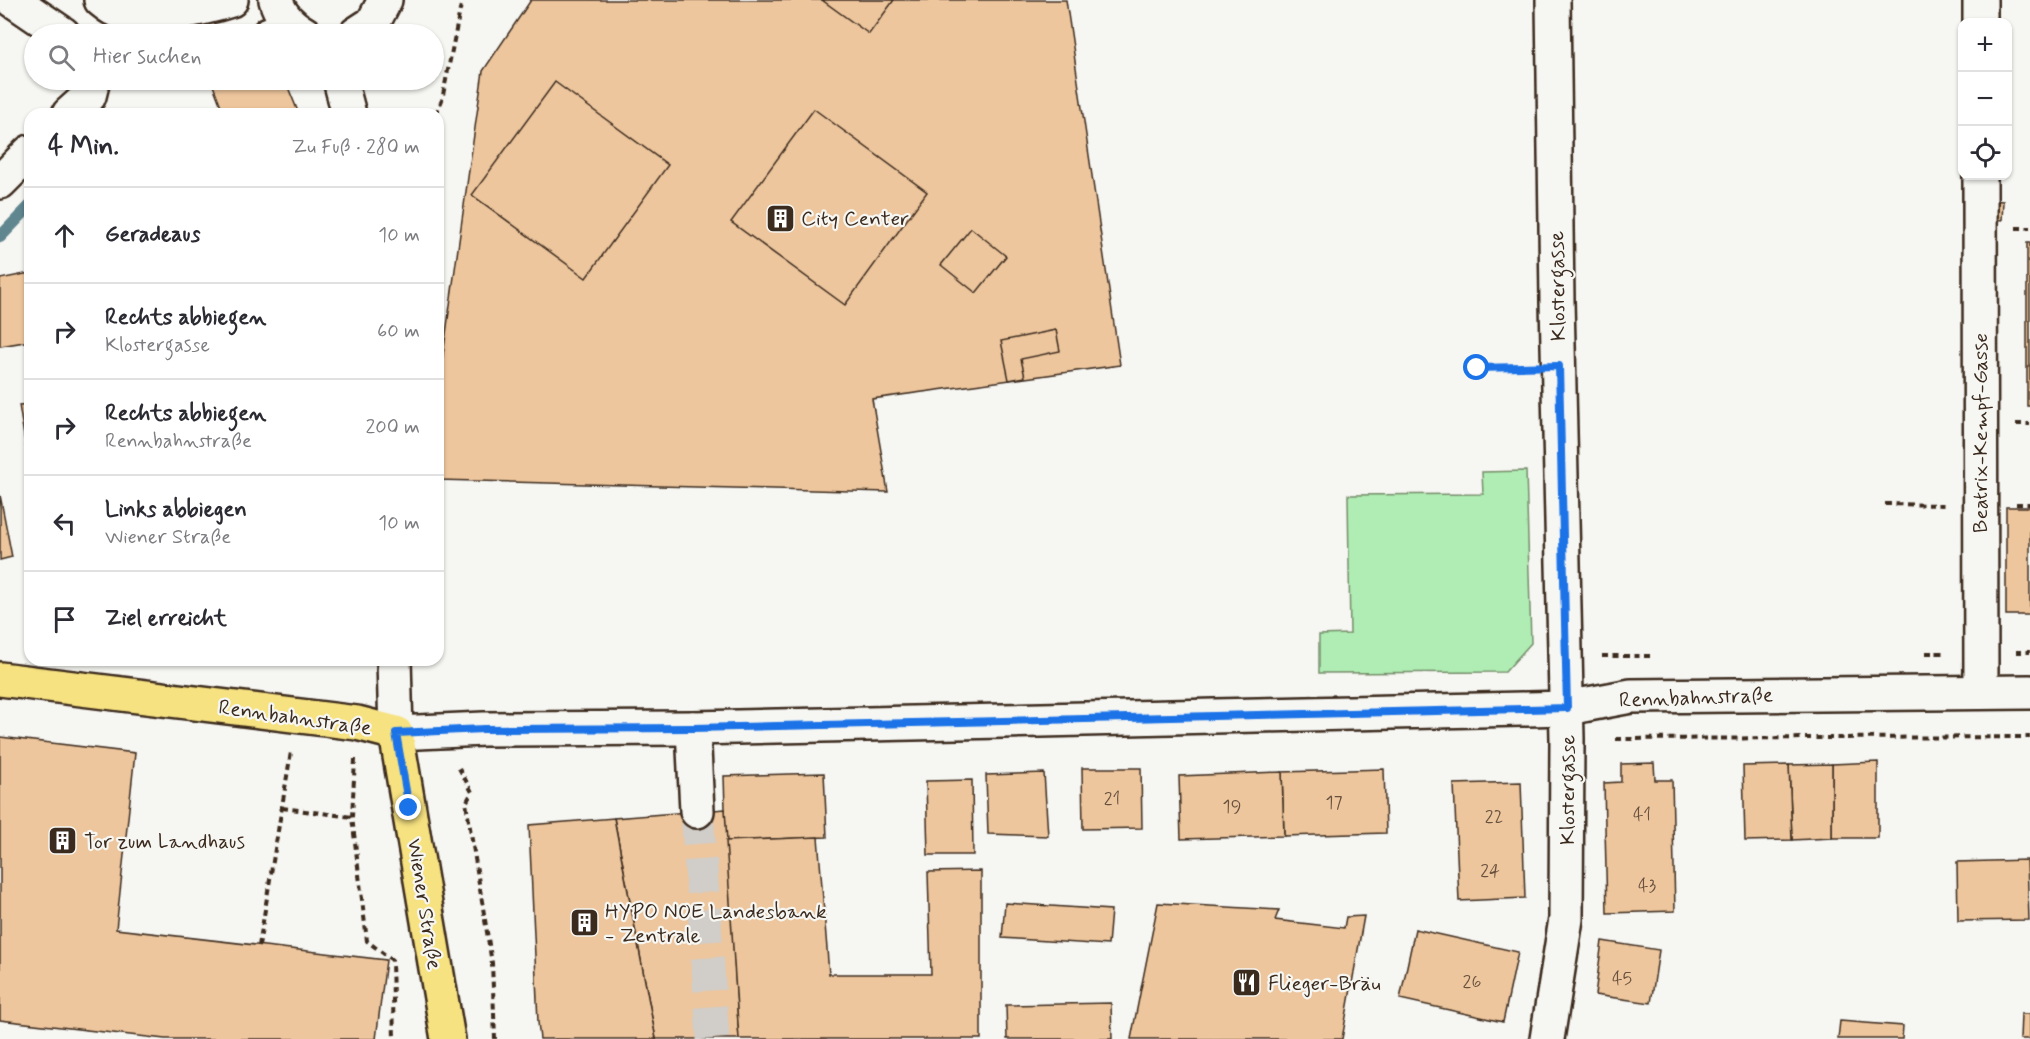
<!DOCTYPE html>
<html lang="de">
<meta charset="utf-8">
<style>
:root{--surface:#fff;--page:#f2f2f3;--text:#2b2b33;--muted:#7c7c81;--line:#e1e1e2}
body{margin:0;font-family:Mynerve,sans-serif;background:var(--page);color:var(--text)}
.controls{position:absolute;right:18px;top:18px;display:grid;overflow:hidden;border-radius:12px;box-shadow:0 2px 4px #0004}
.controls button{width:54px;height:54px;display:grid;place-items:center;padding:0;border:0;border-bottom:2px solid var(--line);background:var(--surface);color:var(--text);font:30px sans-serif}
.stop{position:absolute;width:18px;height:18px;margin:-14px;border:4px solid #1a73e8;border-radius:50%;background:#fff}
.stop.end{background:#1a73e8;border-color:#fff;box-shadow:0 2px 6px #0008}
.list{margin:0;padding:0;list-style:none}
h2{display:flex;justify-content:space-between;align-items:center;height:78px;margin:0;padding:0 24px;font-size:26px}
h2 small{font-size:20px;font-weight:400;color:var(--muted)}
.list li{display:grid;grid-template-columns:39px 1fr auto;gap:18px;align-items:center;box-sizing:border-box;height:96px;padding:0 24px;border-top:2px solid var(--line)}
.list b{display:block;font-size:22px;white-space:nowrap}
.list p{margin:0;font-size:20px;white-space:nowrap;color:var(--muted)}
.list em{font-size:20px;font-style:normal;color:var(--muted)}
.icon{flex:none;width:33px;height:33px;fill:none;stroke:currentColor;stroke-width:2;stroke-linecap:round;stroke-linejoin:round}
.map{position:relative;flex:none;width:2030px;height:1039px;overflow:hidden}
.search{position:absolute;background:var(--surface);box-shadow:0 2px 4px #0004;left:24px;top:24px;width:420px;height:66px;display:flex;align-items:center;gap:15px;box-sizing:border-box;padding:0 21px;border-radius:33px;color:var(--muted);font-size:22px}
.panel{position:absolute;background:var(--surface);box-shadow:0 2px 4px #0004;left:24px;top:108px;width:420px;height:558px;border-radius:18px}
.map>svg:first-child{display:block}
.green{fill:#afedb4;stroke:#758c69;stroke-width:1.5}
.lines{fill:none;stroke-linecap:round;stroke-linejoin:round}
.stream{stroke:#61868f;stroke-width:12}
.building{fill:#edc69d;stroke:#3b2a1e;stroke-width:1.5}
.street-tunnel{stroke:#d1cdc8;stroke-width:33;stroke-dasharray:33 16;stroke-linecap:butt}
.street-casing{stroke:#3b2a1e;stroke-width:38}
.secondary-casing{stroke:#3b2a1e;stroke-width:38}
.primary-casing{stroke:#3b2a1e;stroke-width:38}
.path{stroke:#3b2a1e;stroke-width:4;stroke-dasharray:6 4.5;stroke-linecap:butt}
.street{stroke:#f6f6f2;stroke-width:33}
.secondary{stroke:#f6f6f2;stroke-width:33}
.primary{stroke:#f7e281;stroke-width:33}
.route{stroke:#1a73e8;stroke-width:8}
.labels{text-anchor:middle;stroke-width:4.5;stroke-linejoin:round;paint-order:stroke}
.number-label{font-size:18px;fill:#68513e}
.poi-label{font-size:21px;fill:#3b2a1e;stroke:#f6f6f2;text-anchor:start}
.street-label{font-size:21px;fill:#3b2a1e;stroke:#f6f6f2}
</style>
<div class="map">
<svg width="2030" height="1039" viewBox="0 0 2030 1039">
<rect width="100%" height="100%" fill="#f6f6f2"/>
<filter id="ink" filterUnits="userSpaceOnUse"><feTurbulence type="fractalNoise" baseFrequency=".0167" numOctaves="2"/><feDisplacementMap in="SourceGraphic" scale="12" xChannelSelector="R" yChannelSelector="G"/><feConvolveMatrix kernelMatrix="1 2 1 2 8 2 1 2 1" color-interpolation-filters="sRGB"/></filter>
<g filter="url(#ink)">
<polygon class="green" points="1526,471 1531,643 1505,672 1319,673 1319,635 1350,634 1348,495 1483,494 1482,472"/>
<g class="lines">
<polyline class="stream" points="0,237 30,206"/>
</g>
<g class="building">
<polygon points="531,0 1066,0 1120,365 872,399 888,492 438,480 438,390 483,71"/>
<polygon points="822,0 894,0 869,34"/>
<polygon points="211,80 285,80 299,114 224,114"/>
<polygon points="555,82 668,165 586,278 472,195"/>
<polygon points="814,109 927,192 845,305 731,222"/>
<polygon points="1985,200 2003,201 2002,220 1984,218"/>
<polygon points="971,228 1006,256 976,293 941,265"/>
<rect x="2027" y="243" width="3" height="163"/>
<polygon points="30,273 30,341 0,346 0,279"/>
<polygon points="1056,330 1060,351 1021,359 1025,377 1009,380 1001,341"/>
<polygon points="30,404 30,473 19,405"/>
<polygon points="0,495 12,557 0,560"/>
<rect x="2006" y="507" width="24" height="108"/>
<polygon points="0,737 135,753 116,929 386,960 376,1039 165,1039 0,1020"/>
<polygon points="1878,762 1878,838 1832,838 1832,764"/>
<polygon points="1654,763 1655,780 1672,780 1675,911 1607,913 1604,783 1621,782 1621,764"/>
<polygon points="1832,764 1832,838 1792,840 1789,765"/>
<polygon points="1789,765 1792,840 1745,841 1743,766"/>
<polygon points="1082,768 1141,768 1142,828 1083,829"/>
<polygon points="1384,769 1386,833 1284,836 1282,772"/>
<polygon points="1282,772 1284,836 1181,839 1179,776"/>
<polygon points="824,773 827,837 726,841 724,776"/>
<polygon points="1044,773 1048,836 988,834 986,775"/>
<polygon points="972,780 973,855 928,855 926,781"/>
<polygon points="1521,782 1525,898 1459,901 1454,784"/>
<polygon points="725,809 739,1039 656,1039 614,818"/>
<polygon points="614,818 656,1039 540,1039 538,1022 529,825"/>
<polygon points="818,837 829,974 931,974 928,872 981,871 981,1039 739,1039 726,841"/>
<polygon points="2027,860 2029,920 1958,921 1957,862"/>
<polygon points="1005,903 1111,910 1108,945 1002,938"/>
<polygon points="1158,903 1279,910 1275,920 1344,928 1346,917 1364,916 1342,1039 1131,1039"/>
<polygon points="1415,929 1518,952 1503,1022 1400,999"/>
<polygon points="1602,941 1659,950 1651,1003 1595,995"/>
<polygon points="1111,1003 1112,1039 1007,1039 1006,1005"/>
<polygon points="2021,1014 2030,1014 2030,1039 2020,1039"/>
<polygon points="1840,1021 1903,1026 1902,1039 1838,1039"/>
</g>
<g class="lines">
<polyline class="street-tunnel" points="697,811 713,1039"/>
<defs>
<g id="street">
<polyline points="13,0 63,34"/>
<path d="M101 0C105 3 111 9 116 10 152 19 197 11 231 0"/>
<polyline points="1980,22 1980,0"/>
<polyline points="269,34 292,26"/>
<polyline points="69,114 89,96 93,80"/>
<polyline points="1980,176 1981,691"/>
<polyline points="0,182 30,152"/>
<polyline points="693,728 697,811"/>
<polyline points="396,733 484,729 693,728 1567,708 1631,696 2030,692"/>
<polyline points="1547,1039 1566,919 1567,739 1557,301 1553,0"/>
</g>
<g id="secondary">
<path d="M276 0C280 16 291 26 305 34"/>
<polyline points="356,34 373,23 385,0"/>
<polyline points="340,80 349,114"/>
<polyline points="394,660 396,733"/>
</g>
<polyline id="primary" points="0,679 357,723 396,733 448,1039"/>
</defs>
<use href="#street" class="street-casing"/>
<use href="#secondary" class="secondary-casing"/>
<use href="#primary" class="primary-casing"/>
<g class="path">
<polyline points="436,114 442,100 462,0"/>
<polyline points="2016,228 2030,228"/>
<polyline points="1477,368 1522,367"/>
<polyline points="2016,424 2030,424"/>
<polyline points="1885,504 1945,505"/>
<polyline points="2016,504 2030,504"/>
<polyline points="2016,652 2030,652"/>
<polyline points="1926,653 1945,653"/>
<polyline points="1602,656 1654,656"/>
<polyline points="1616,739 2030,737"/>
<polyline points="355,759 352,817 367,941 392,960 394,1039"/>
<polyline points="459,768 472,792 466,803 492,963 495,1039"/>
<polyline points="282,808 352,817"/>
<polyline points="259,946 291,752"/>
</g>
<use href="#street" class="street"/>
<use href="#secondary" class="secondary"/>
<use href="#primary" class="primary"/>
</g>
</g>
<g class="lines" filter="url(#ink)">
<polyline class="route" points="409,808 396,733 484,729 693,728 1567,708 1559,366 1477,368"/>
</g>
<defs>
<symbol id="building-square" viewBox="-11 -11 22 22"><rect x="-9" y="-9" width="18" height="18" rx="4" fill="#3b2a1e" stroke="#f6f6f2"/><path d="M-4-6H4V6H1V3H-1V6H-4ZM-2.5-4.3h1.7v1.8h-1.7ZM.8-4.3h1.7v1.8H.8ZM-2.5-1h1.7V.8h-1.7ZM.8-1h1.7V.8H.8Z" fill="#fff"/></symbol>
<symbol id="restaurant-square" viewBox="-11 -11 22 22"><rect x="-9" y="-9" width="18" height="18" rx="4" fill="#3b2a1e" stroke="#f6f6f2"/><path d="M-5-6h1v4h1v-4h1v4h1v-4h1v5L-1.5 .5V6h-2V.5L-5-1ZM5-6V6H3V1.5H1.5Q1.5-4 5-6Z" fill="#fff"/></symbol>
</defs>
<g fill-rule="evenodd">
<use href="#building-square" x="764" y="202" width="33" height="33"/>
<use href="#building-square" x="46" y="824" width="33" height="33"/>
<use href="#building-square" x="568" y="906" width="33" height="33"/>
<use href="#restaurant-square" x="1230" y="966" width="33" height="33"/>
</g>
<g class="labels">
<g class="number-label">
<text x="1112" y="804">21</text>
<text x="1334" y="808">17</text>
<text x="1232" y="812">19</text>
<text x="1642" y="820">41</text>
<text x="1494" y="822">22</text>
<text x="1490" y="876">24</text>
<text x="1647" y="891">43</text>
<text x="1622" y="984">45</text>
<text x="1472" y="987">26</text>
</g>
<g class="poi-label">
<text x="801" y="225">City Center</text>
<text x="84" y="848">Tor zum Landhaus</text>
<text x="605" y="918">HYPO NOE Landesbank<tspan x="605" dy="24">- Zentrale</tspan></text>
<text x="1268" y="990">Flieger-Bräu</text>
</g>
<g class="street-label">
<text transform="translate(1557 286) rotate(-91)" y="7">Klostergasse</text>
<text transform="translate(1980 433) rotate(-90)" y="7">Beatrix-Kempf-Gasse</text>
<text transform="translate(1696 697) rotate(-2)" y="7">Rennbahnstraße</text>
<text transform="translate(295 717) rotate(8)" y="7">Rennbahnstraße</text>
<text transform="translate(1567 790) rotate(-90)" y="7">Klostergasse</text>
<text transform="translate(425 904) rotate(81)" y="7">Wiener Straße</text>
</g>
</g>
</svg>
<div class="controls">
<button>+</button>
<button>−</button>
<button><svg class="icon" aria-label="locate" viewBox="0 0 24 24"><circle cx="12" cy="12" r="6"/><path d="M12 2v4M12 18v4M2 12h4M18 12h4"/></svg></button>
</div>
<div class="stop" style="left:1477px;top:368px"></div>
<div class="stop end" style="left:409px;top:808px"></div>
<div class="search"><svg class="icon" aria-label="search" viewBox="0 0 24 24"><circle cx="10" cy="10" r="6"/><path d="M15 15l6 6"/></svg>Hier suchen</div>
<section class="panel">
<h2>4 Min.<small>Zu Fuß · 280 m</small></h2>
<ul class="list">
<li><svg class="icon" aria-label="ahead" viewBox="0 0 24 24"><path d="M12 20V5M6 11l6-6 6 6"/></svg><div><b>Geradeaus</b></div><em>10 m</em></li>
<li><svg class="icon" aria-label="right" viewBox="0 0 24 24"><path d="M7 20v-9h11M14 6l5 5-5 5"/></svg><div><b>Rechts abbiegen</b><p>Klostergasse</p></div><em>60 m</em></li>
<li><svg class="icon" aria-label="right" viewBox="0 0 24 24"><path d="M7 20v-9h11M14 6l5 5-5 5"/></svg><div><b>Rechts abbiegen</b><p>Rennbahnstraße</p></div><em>200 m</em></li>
<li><svg class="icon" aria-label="left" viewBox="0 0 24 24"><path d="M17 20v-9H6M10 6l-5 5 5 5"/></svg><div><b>Links abbiegen</b><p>Wiener Straße</p></div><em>10 m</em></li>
<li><svg class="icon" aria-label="arrive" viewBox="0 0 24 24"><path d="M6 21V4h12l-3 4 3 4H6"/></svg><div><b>Ziel erreicht</b></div></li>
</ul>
</section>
</div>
